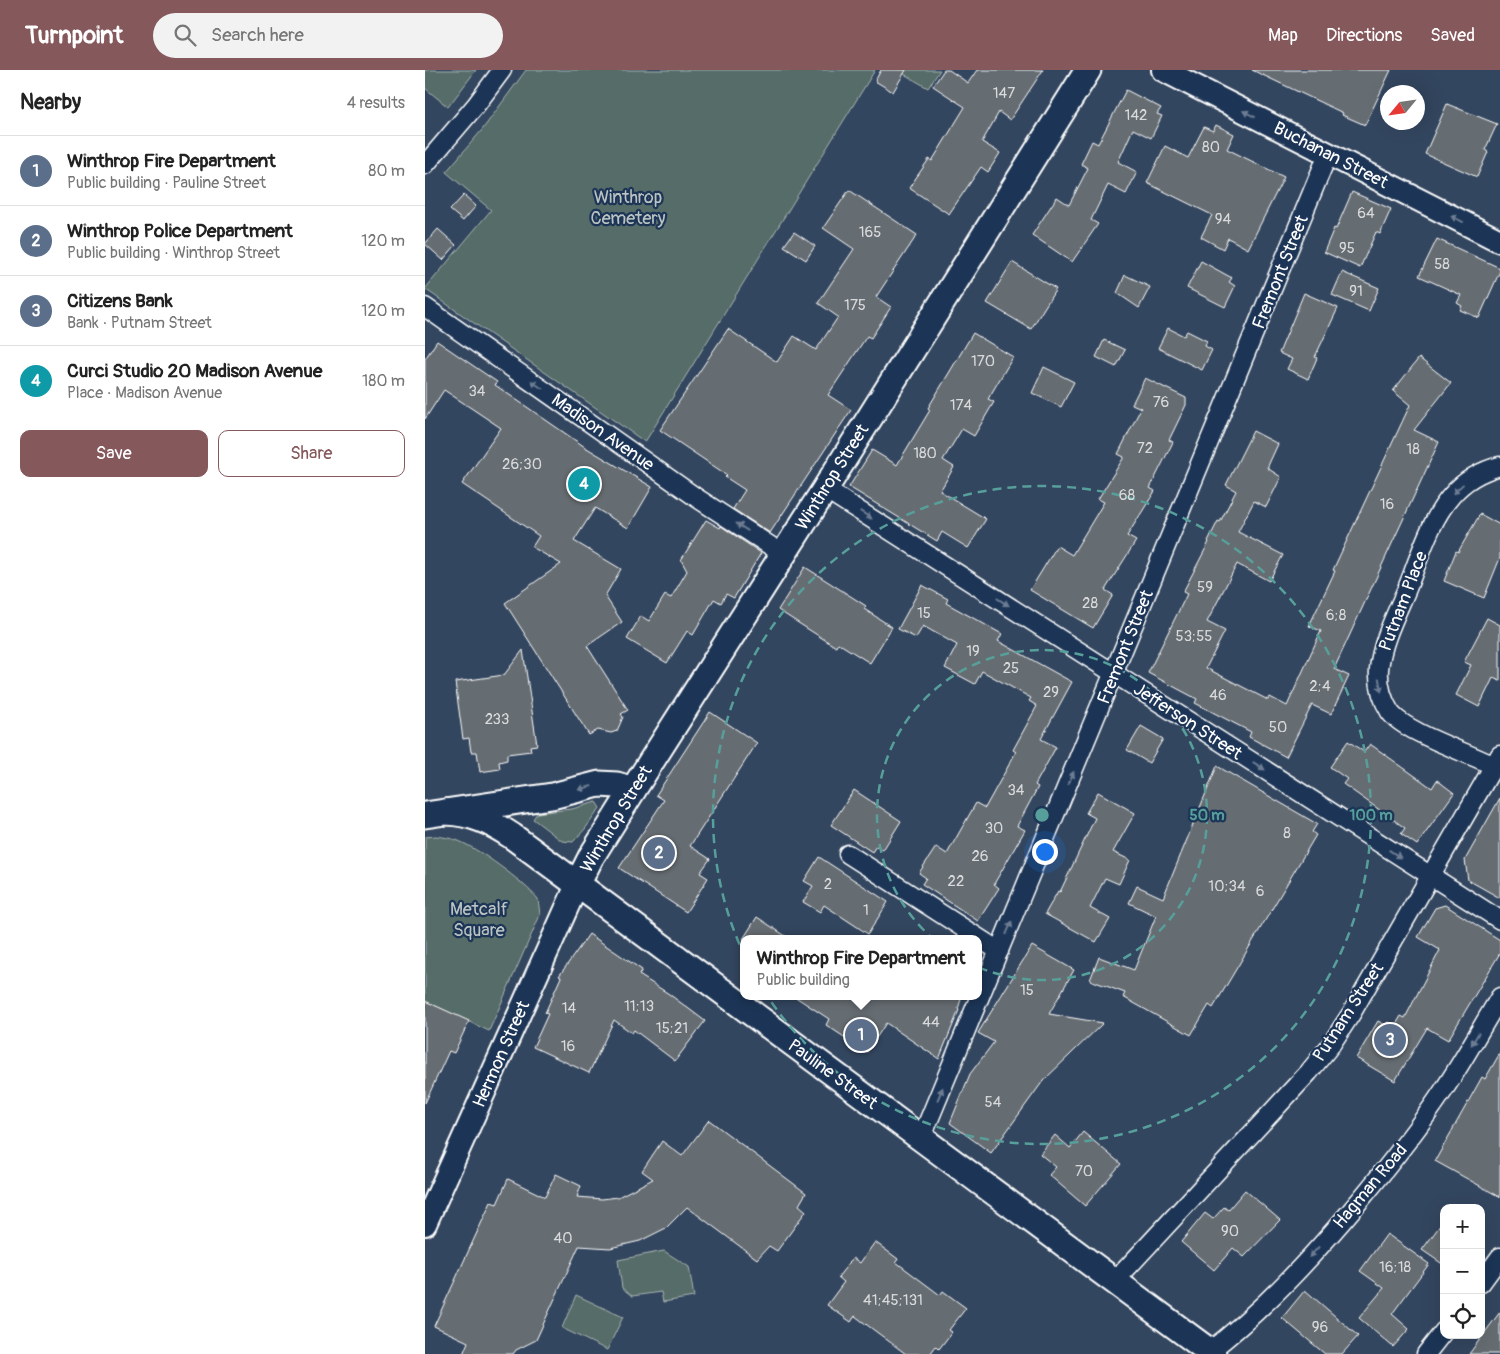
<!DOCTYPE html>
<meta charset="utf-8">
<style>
:root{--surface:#fff;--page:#f2f2f2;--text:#222;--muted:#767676;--line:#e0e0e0;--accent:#85585c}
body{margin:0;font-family:Pangolin,sans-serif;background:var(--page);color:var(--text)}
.controls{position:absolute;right:15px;bottom:15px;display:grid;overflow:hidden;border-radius:10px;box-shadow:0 5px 20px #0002}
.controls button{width:45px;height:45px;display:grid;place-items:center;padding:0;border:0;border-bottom:1px solid var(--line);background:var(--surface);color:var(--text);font:25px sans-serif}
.compass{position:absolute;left:955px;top:15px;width:45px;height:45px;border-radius:50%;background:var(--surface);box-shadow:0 5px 20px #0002;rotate:241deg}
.you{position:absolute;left:619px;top:781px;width:18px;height:18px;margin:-12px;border:4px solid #fff;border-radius:50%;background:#1a73e8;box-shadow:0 0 0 8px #1a73e833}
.badge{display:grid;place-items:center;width:32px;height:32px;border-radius:50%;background:var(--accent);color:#fff;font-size:16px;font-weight:700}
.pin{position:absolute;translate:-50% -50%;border:2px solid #fff;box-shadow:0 1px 5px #0006}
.popup{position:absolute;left:315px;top:865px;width:242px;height:65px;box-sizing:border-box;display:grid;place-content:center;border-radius:10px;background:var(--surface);filter:drop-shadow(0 1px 4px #0005);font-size:16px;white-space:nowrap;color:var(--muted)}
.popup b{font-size:19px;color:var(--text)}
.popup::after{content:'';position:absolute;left:50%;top:100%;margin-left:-10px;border:10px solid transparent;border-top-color:var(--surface)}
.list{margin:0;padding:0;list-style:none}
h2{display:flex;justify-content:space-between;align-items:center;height:65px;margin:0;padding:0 20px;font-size:21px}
h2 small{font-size:16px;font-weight:400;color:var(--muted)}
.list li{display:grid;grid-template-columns:32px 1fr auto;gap:15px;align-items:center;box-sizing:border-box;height:70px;padding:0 20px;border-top:1px solid var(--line)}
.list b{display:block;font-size:19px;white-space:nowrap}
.list p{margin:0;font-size:16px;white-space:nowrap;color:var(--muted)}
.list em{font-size:16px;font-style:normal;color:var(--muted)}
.actions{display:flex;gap:10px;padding:15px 20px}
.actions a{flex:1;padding:11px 0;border:1px solid var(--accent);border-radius:10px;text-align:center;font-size:18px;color:var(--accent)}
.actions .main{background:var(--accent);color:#fff}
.icon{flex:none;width:28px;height:28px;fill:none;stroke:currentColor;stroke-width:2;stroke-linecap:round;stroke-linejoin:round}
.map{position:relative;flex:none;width:1075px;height:1284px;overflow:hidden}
header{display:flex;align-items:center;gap:30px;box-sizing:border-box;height:70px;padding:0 25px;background:var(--accent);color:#fff}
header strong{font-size:24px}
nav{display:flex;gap:28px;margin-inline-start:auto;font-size:18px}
.search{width:350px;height:45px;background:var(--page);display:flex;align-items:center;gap:12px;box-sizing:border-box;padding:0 18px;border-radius:28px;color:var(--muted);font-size:19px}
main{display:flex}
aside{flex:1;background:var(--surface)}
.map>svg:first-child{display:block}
.green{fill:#566c67;stroke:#aab6b3}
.building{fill:#666d72;stroke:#fff}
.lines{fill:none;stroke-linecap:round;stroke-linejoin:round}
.minor-casing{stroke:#fff;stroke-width:21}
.tertiary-casing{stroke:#fff;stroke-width:26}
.secondary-casing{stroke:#fff;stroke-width:29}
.minor{stroke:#1d3557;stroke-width:18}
.tertiary{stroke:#1d3557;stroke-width:22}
.secondary{stroke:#1d3557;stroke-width:25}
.oneway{fill:#6c7c92}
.ring{fill:none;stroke:#579f9a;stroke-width:2.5;stroke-dasharray:9 6}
.labels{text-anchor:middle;stroke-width:4.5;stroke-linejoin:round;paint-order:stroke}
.number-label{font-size:15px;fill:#d9dadc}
.street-label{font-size:18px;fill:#fff;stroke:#1d3557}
.park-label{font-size:18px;fill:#bbc4c2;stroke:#1d3557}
.centre{fill:#579f9a;stroke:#1d3557;stroke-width:2.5}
.ring-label{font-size:15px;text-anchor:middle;font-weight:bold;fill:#579f9a;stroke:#1d3557;stroke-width:4.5;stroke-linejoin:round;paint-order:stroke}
</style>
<header>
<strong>Turnpoint</strong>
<div class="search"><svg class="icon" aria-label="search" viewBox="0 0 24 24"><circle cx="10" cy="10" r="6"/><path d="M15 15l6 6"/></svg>Search here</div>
<nav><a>Map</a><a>Directions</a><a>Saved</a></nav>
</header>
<main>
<aside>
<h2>Nearby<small>4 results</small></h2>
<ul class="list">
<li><span class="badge" style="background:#5c6f8a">1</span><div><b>Winthrop Fire Department</b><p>Public building · Pauline Street</p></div><em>80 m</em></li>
<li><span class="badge" style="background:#5c6f8a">2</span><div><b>Winthrop Police Department</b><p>Public building · Winthrop Street</p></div><em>120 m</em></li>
<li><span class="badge" style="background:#5c6f8a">3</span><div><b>Citizens Bank</b><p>Bank · Putnam Street</p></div><em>120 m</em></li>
<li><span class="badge" style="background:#0f9aa8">4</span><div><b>Curci Studio 20 Madison Avenue</b><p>Place · Madison Avenue</p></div><em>180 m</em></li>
</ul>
<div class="actions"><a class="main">Save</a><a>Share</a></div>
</aside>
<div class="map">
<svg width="1075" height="1284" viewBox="0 0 1075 1284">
<rect width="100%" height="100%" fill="#33465f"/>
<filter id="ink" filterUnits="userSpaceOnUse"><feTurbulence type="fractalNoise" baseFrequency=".02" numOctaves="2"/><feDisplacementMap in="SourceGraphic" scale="10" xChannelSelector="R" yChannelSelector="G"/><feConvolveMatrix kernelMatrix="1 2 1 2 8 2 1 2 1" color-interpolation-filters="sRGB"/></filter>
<g filter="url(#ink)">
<g class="green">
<polygon points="0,0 51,0 23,37 0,18"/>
<polygon points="101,0 450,0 220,372 0,219 66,140 21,102 57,60"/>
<polygon points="472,0 515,0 503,18"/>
<polygon points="171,732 175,738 160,759 148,772 137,771 108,749 112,743 147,739"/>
<path d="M11 766C18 767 25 768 31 770 52 777 99 812 113 829L115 845 64 961 0 931V767Z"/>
<polygon points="239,1181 264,1197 269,1227 238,1232 236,1222 207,1226 197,1218 193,1190"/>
<polygon points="151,1225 198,1247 182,1280 137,1258"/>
</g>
<g class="building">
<polygon points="456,0 481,0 468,22 450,11"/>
<polygon points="519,0 524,0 543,13 552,0 618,0 585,50 574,42 557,72 575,83 563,102 556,97 524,144 484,118 504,89 507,91 540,37 508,16"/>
<polygon points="827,0 966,0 940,55 917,45 918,43"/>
<polygon points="701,20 736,38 732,44 737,46 726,68 708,59 693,92 712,102 701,124 683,115 666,150 673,154 647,192 607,165 632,127 644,135 663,98 656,94 667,71 673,74"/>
<polygon points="1022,34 1072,54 1060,80 1063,82 1052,107 1000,84"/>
<polygon points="791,55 809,64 802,79 859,107 823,179 803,168 798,179 776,167 787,145 722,113 740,76 763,88 779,57 788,61"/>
<polygon points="424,120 492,165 451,227 466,237 446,268 442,266 403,325 426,340 345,463 308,439 320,420 300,407 302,405 235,360 303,259 352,292 369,266 391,280 413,247 393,233 429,179 398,158"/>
<polygon points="927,122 966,139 955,164 951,162 935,198 899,182 909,158 911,159"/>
<polygon points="39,125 51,136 38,151 25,140"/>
<polygon points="13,159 31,175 18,190 0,174"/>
<polygon points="369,162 390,176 381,190 359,176"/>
<polygon points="1012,169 1075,198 1075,201 1054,248 1035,240 1037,236 1032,233 1036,225 994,206"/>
<polygon points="776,191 807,208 804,212 810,216 800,237 762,218"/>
<polygon points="587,192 631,219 606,259 562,233"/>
<polygon points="917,202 954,218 944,241 907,225"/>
<polygon points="700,205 725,217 714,238 692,223"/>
<polygon points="879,223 913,238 890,287 892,288 883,309 862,299 867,289 854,283"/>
<polygon points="743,258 759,266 762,261 782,271 780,276 787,280 777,300 733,278"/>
<polygon points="548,263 588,287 563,329 569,332 549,366 537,359 518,390 529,397 515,421 561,449 543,478 517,462 512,471 424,417 447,380 472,395 505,340 503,338"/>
<polygon points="679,270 700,280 691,297 671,287"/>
<polygon points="12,271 72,312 70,315 160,377 227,417 203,458 170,438 149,471 196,499 180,526 197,552 162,576 203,640 196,644 198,647 192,661 186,663 173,660 164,665 80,533 136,494 107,477 114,466 37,414 76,358 19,320 0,349 0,289"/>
<polygon points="994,288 1026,313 989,360 1014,372 909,599 924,606 906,644 887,635 861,687 824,667 826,662 770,633 772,629 723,603 762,524 758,522 784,472 783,471 793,451 795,452 811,421 801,415 828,361 853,374 842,398 856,407 841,437 829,431 813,462 858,485 844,511 812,494 782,552 800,561 781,598 843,630 845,627 862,636 896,561 884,556 910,501 908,500 985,335 968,321"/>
<polygon points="619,297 649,312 636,337 607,323"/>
<polygon points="720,308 761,328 761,335 744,370 748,372 725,418 730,421 702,466 711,471 680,520 688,525 668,558 605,520 632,476 647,485 679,432 673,429 699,387 693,384 716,338 707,334"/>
<polygon points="1055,444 1075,455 1075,488 1059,528 1019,511 1031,481 1033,482"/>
<polygon points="281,450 295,458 296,456 336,483 309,528 301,524 296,533 289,529 268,565 262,561 242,593 202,569 216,546 224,551 240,525 246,528 262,501 256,490"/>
<polygon points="380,497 441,536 439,539 467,557 445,593 413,573 411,577 353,540"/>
<polygon points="497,515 523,529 521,533 577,564 573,571 647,612 616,669 631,677 610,715 613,717 592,756 600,760 569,814 574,818 553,851 497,814 501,808 494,803 511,777 522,784 551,733 560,738 591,682 588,680 612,636 604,631 606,628 557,601 550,614 520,598 532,575 498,556 491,568 473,559"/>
<polygon points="1062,548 1075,555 1075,611 1068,608 1054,637 1031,625 1046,595 1039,592"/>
<polygon points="98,580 112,675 105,676 106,681 82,684 82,690 74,692 75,699 55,702 52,682 46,682 44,668 38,669 30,612 79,605"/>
<polygon points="285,642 332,673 265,776 285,789 275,803 283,808 261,842 194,798 239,730 231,725"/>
<polygon points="716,656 738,669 724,693 702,680"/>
<polygon points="923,671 939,682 945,674 1007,718 1012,710 1029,723 992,775 976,764 980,758 918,714 922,709 905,697"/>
<polygon points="792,696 892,754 887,762 891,765 788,938 784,935 766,965 698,927 700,923 665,910 674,887 709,900 731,846 704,833 712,816 738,828"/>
<polygon points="429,720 476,751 458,780 451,776 447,782 406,755"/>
<polygon points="673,722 710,743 688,782 705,790 694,814 680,808 665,838 685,849 671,872 620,844 633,821 635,822 670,748 661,743"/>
<polygon points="1075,728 1075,828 1043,810 1040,790"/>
<polygon points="394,787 463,832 443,864 399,835 395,842 378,832 388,816 379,811"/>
<polygon points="1020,835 1075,870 1075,883 1023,970 1002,958 970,1011 931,988 953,951 960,955 963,952 970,956 976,946 980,948 1015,880 993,867 1010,838"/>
<polygon points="332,847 365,869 318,869"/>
<polygon points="164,864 217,900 214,905 244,924 280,951 250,991 209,960 207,963 189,950 164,1003 108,977 123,944 120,943 136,907 134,906"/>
<polygon points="607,876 649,900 624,944 678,953 618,1011 566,1083 525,1053 545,1004 569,972 553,963"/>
<polygon points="369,926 537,926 533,939 534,940 514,989 461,953 442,982 401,955 404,949"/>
<polygon points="0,931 44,951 29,983 24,981 0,1033"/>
<polygon points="1075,983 1075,1127 1010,1091 1057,1007 1060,1009"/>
<polygon points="284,1050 381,1123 374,1135 381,1141 352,1181 344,1176 332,1189 262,1137 241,1158 215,1171 185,1178 154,1176 111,1270 91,1280 88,1284 38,1284 43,1272 9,1256 66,1132 72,1134 83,1109 120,1127 131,1104 156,1116 152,1127 177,1129 193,1127 228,1109 217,1101 237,1071 257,1086"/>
<polygon points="658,1062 696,1094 660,1136 624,1105 631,1097 615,1084 630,1065 645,1078"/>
<polygon points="820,1120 855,1150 819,1187 808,1178 789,1200 756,1172 780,1143 788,1149 799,1137 803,1140"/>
<polygon points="1019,1150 1019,1195 997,1180"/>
<polygon points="962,1164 1004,1194 967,1244 984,1259 968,1277 934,1248 959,1218 935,1201"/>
<polygon points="450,1172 473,1189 471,1192 515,1225 518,1221 541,1238 524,1260 527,1262 514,1279 511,1276 505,1284 481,1284 430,1246 426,1252 402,1235 419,1212 413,1207 428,1188 435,1193"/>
<polygon points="880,1220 933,1266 917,1284 900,1284 857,1248"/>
<polygon points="1075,1242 1075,1284 1044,1284"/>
</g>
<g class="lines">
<defs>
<g id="minor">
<polyline points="0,95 51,35 77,0"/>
<polyline points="0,237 272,428 358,484"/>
<polyline points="400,419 1075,850"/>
<path d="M1069 696C1044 683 979 662 965 642 957 629 953 614 954 599 957 570 972 543 983 516 995 486 1005 450 1027 425 1040 410 1056 401 1075 396"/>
<polyline points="423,784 574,881"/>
<polyline points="496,1069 903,84"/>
<polyline points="689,1212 884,1002 905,976 926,944 1075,685"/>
<polyline points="1056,1213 1075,1187"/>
<path d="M781 1284C839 1240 889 1185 936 1129 965 1094 993 1059 1018 1021 1039 990 1056 958 1075 927"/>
<polyline points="1001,1284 1019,1261"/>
</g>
<g id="tertiary">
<polyline points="738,0 1075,171"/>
<polyline points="0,1154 152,815"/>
</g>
<g id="secondary">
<path d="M21 742C47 743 66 752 87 766L788 1284"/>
<polyline points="0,745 127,726 174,714 192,715 208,720"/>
<polyline points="152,815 166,787 208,720 400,419 663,0"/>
</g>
</defs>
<use href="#minor" class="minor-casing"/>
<use href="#tertiary" class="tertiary-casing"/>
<use href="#secondary" class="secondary-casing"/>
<use href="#minor" class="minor"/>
<use href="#tertiary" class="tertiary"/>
<use href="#secondary" class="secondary"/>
</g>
<defs><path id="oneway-solid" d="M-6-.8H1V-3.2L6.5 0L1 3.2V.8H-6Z" transform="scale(1.25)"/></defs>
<g class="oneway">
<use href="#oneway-solid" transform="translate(824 44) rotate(-153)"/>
<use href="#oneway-solid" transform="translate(1032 149) rotate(-153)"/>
<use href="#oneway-solid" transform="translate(112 315) rotate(-145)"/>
<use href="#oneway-solid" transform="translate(1033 419) rotate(137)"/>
<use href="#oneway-solid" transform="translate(441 445) rotate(33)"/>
<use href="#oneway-solid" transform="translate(317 457) rotate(-147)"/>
<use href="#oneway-solid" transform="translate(578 532) rotate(32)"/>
<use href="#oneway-solid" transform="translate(955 615) rotate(80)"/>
<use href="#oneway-solid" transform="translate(834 696) rotate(33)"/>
<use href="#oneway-solid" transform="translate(646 708) rotate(-67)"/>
<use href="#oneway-solid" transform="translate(160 718) rotate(165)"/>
<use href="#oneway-solid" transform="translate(970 784) rotate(33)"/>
<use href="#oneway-solid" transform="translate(584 858) rotate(-67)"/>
<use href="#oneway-solid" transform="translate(1050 969) rotate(121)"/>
<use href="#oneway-solid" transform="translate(515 1024) rotate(-67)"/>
<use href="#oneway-solid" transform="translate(889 1182) rotate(133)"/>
</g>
</g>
<g class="ring">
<circle cx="617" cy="745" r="165"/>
<circle cx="617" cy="745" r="329"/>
</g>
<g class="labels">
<g class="number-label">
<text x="579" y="28">147</text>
<text x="711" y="50">142</text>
<text x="786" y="82">80</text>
<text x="941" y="148">64</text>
<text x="798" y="154">94</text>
<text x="445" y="167">165</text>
<text x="922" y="183">95</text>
<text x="1017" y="199">58</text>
<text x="931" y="226">91</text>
<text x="430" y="240">175</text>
<text x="558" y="296">170</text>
<text x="52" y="326">34</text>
<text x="736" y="337">76</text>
<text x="536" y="340">174</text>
<text x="720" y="383">72</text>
<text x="988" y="384">18</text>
<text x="500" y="388">180</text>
<text x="97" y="399">26;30</text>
<text x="702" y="430">68</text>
<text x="962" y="439">16</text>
<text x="780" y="522">59</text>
<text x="665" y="538">28</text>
<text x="499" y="548">15</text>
<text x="911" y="550">6;8</text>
<text x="769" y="571">53;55</text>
<text x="548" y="586">19</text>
<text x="586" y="603">25</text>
<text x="895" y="621">2;4</text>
<text x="626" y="627">29</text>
<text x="793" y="630">46</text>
<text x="72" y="654">233</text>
<text x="853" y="662">50</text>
<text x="591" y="725">34</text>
<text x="569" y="763">30</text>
<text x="862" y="768">8</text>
<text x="555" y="791">26</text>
<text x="531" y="816">22</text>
<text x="403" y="819">2</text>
<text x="802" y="821">10;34</text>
<text x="835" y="826">6</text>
<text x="441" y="845">1</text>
<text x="602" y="925">15</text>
<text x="214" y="941">11;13</text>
<text x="144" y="943">14</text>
<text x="506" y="957">44</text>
<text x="247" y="963">15;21</text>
<text x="143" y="981">16</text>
<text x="568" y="1037">54</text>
<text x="659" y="1106">70</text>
<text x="805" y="1166">90</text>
<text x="138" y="1173">40</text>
<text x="970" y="1202">16;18</text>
<text x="468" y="1235">41;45;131</text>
<text x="895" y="1262">96</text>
</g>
<g class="street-label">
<text transform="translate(906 85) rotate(27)" y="6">Buchanan Street</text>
<text transform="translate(855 202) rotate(-68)" y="6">Fremont Street</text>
<text transform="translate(178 362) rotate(35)" y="6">Madison Avenue</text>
<text transform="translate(407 407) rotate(-58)" y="6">Winthrop Street</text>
<text transform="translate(978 531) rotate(-69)" y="6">Putnam Place</text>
<text transform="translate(700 577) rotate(-68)" y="6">Fremont Street</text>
<text transform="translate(763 651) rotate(33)" y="6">Jefferson Street</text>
<text transform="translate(191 749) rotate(-59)" y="6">Winthrop Street</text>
<text transform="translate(923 942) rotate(-57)" y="6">Putnam Street</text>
<text transform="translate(76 984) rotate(-66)" y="6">Hermon Street</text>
<text transform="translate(408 1004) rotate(36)" y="6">Pauline Street</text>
<text transform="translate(945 1116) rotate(-50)" y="6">Hagman Road</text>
</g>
<g class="park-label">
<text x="203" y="133">Winthrop<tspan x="203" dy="21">Cemetery</tspan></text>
<text x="54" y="845">Metcalf<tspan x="54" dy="21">Square</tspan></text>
</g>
</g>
<circle cx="617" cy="745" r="8" class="centre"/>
<g class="ring-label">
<text x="782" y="750">50 m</text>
<text x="946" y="750">100 m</text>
</g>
</svg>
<div class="controls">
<button>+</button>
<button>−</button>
<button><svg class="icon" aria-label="locate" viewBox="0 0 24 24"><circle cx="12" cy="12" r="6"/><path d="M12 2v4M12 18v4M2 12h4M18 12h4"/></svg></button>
</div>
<svg class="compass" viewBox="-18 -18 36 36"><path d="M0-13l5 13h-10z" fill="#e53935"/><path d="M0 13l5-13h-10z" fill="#767676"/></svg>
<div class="you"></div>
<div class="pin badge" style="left:436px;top:965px;background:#5c6f8a">1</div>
<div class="popup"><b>Winthrop Fire Department</b>Public building</div>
<div class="pin badge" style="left:234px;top:783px;background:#5c6f8a">2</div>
<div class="pin badge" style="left:965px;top:970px;background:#5c6f8a">3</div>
<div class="pin badge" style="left:159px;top:414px;background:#0f9aa8">4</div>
</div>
</main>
